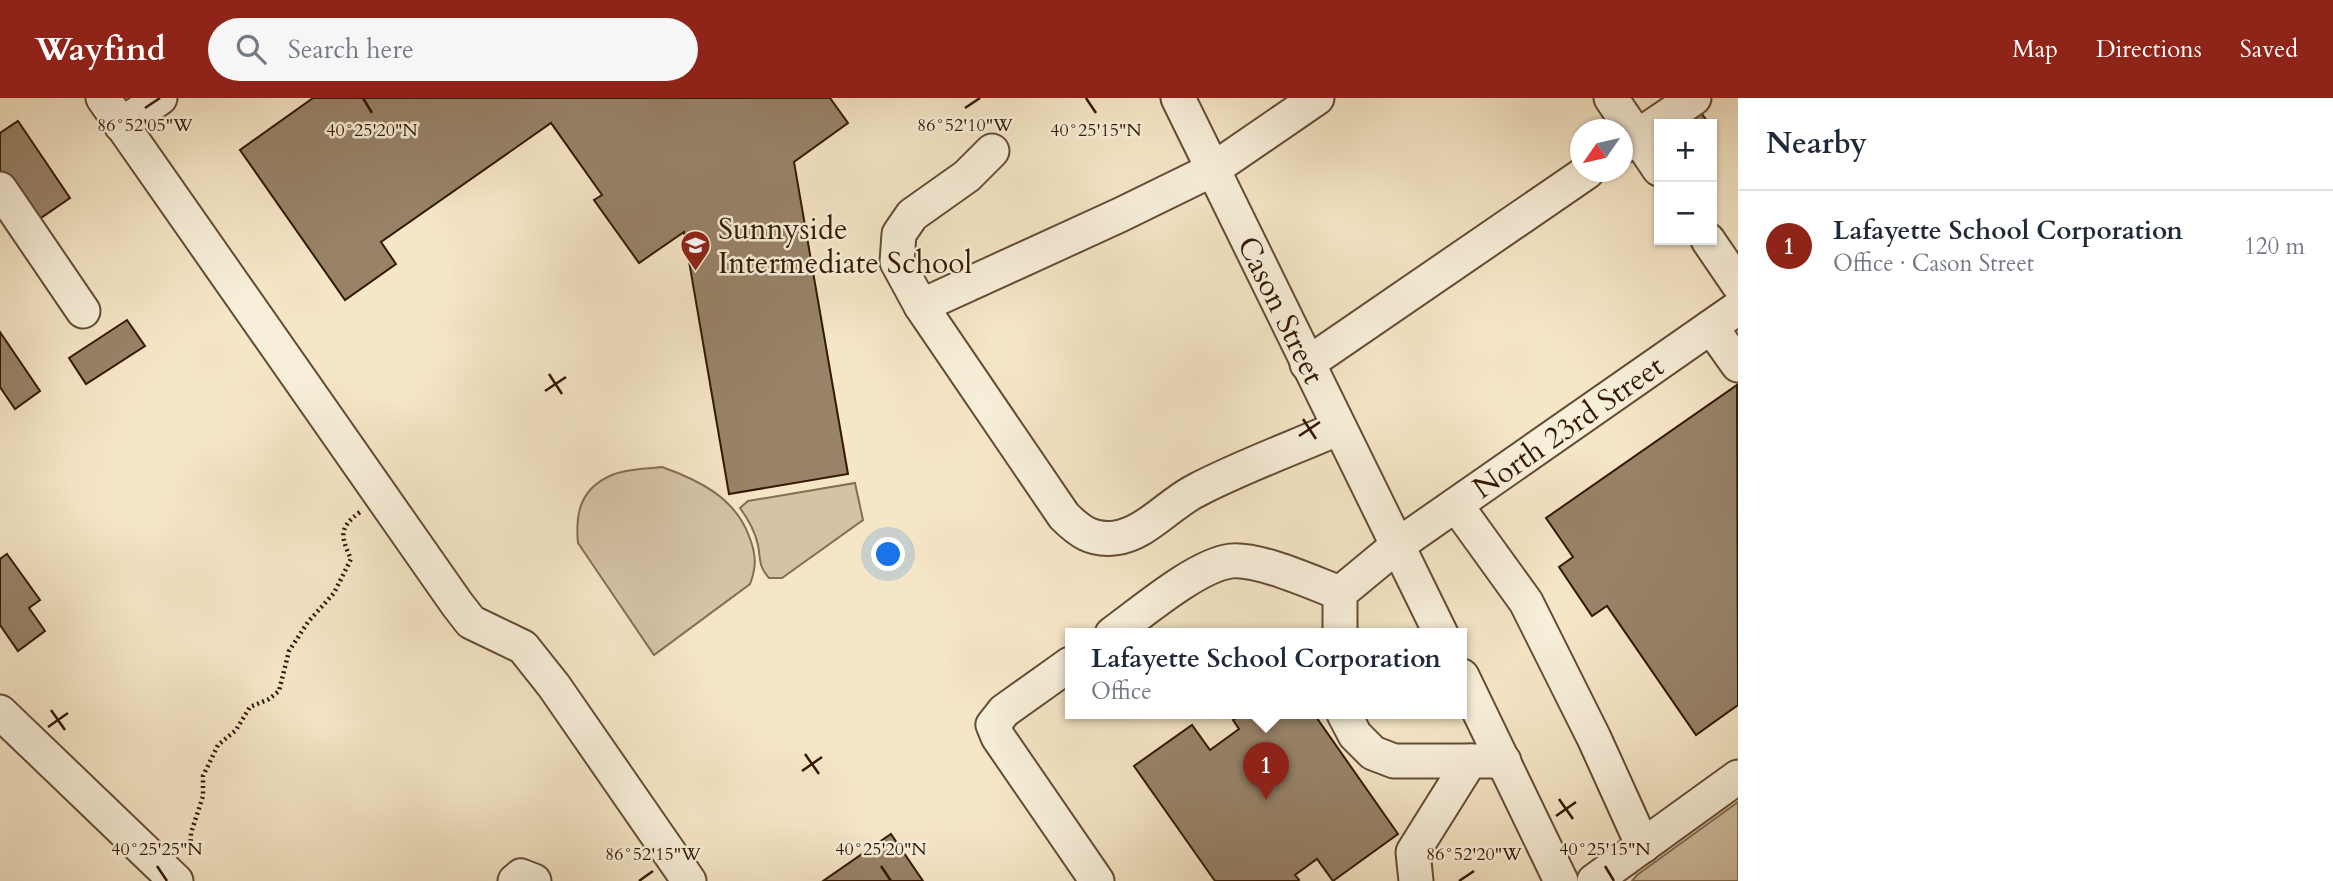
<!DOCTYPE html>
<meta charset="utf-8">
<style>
:root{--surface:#fff;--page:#f6f6f7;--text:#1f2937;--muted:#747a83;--line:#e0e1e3;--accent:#8f2418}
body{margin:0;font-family:Cardo,serif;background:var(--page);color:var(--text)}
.controls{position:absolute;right:21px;top:21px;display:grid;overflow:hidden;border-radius:0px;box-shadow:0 2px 5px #0004}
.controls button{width:63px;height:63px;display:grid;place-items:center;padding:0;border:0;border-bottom:2px solid var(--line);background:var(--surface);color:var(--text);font:35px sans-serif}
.compass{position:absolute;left:1570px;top:21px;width:63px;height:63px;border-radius:50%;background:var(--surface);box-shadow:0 2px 5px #0004;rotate:236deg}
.you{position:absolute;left:889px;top:457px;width:24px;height:24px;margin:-18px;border:5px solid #fff;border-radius:50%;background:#1a73e8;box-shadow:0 0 0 10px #1a73e833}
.badge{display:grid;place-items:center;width:46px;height:46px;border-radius:50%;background:var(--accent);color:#fff;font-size:23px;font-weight:700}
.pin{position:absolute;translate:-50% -58px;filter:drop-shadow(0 2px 4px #0008)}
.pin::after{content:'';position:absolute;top:37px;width:24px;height:21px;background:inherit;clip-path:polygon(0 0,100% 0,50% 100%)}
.popup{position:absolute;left:1065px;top:530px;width:402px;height:91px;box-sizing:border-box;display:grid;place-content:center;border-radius:0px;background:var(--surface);filter:drop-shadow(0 2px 5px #0005);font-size:23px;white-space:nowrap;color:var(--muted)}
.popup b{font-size:26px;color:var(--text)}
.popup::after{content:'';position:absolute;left:50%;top:100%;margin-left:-14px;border:14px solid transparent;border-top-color:var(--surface)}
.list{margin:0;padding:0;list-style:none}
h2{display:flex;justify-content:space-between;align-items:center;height:91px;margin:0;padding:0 28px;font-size:30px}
h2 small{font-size:23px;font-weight:400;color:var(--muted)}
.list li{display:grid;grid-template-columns:46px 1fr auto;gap:21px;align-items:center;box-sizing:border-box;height:112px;padding:0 28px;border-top:2px solid var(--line)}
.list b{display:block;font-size:26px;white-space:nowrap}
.list p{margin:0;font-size:23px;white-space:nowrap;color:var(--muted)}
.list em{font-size:23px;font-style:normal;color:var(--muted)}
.icon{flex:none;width:38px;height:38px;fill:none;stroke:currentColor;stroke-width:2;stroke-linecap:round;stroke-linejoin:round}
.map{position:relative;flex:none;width:1738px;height:783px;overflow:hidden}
header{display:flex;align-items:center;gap:42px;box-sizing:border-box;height:98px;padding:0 35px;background:var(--accent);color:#fff}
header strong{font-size:33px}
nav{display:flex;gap:38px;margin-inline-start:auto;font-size:24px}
.search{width:490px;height:63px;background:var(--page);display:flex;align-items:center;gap:18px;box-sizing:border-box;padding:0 24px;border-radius:38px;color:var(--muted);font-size:26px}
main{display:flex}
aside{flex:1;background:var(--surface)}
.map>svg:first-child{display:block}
.green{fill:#d4c3a5;stroke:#846e55;stroke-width:2}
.building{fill:#988369;stroke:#341805;stroke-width:2}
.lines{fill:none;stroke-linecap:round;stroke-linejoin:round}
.minor-casing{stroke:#644c35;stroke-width:37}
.path{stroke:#341805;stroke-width:4.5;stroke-dasharray:2 3.5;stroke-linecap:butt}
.minor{stroke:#f8efda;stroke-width:33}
.ticks{fill:none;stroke:#341805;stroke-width:2.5}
.labels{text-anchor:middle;stroke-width:5;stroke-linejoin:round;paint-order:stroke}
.poi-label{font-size:30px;fill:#341805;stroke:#f8efda;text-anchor:start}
.street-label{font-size:30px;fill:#341805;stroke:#f8efda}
.ticks-label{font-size:18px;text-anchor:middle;fill:#341805;stroke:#f8efda;stroke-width:5;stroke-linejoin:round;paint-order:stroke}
</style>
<header>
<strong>Wayfind</strong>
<div class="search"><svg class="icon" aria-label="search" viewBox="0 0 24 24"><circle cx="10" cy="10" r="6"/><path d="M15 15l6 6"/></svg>Search here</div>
<nav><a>Map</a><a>Directions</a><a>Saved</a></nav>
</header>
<main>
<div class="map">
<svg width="1738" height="783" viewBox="0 0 1738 783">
<rect width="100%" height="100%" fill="#f5e6c6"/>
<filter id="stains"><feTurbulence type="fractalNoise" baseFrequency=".00286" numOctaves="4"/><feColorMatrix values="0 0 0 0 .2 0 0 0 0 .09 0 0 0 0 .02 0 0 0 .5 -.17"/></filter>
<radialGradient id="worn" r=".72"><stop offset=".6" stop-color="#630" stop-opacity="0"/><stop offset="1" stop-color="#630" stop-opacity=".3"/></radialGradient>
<g class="green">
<path d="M662 369C699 382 735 400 749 438 756 456 757 468 750 486L654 557 578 445C575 414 581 390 612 377 626 371 647 371 662 369Z"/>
<path d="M855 385 863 422 782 480H769C758 467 761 463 758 447 755 433 748 421 740 410L748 403Z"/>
<polygon points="1738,704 1738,783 1632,783 1637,777"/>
</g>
<g class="building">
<polygon points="313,0 830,0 848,25 794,64 848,376 729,396 684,134 639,165 594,102 602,97 551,25 381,144 396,166 345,202 240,52"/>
<polygon points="1695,7 1708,24 1705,26 1667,26"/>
<polygon points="18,23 70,100 35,124 0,72 0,35"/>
<polygon points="127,222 145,248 86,286 69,260"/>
<polygon points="0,234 40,293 15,311 0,289"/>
<polygon points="1737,287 1738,607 1696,637 1607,508 1592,518 1559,469 1573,459 1546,420"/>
<polygon points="7,456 40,502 29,510 45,533 18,553 0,527 0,461"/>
<polygon points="1242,616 1314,616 1398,736 1333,783 1317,761 1295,777 1299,782 1297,783 1215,783 1134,668 1192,627 1210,652 1239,631 1233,622"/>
<polygon points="891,736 923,783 823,783"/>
</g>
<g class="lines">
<defs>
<g id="minor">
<polyline points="103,0 457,506 471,524 523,549 554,588 689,783"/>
<polyline points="1178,0 1441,536"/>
<polyline points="1611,0 1659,71"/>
<polyline points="121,27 160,0"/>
<polyline points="1622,49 1694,0"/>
<path d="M992 53 967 78 912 117 899 136 897 164 921 208 1064 418C1079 433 1092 443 1115 440 1146 436 1170 405 1197 392 1241 369 1293 350 1339 330"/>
<polyline points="0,91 83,213"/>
<polyline points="1708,142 1738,186"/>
<polyline points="921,208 1120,117 1212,72 1317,0"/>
<polyline points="1711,229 1738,267"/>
<polyline points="1307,266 1587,74"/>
<polyline points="1456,407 1526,504 1594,640 1643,748"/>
<path d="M1112 536C1141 515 1197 467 1231 463 1259 460 1313 485 1340 495"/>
<polyline points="1340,536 1340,495 1398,447 1738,210"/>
<polyline points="1070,566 1004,613 993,627 998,639 1097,783"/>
<polyline points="1462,578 1561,783"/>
<polyline points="0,614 176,783"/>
<polyline points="1344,616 1355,637 1373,655 1394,663 1504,663"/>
<polyline points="515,783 521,778 534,783"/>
<polyline points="1416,783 1413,754 1470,663"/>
<polyline points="1594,783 1738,679"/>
</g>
</defs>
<use href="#minor" class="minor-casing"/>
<path class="path" d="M190 754 191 735 203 698V678L218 647 236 632 250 609 269 601 279 593 289 553 308 524 334 495 351 461C341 439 338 430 360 414"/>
<use href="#minor" class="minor"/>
</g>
<path class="ticks" d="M363 0 372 15M1086 0 1096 15M145 10 160 0M965 10 980 0M549 276 562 296M545 293 566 279M1303 321 1316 341M1299 338 1320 324M51 612 65 632M48 629 68 615M805 656 819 676M802 673 822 659M1559 701 1573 721M1556 718 1576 704M157 768 167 783M881 768 891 783M1605 768 1614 783M639 783 653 773M1459 783 1474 773"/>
<defs>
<symbol id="school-pin" viewBox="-11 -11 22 30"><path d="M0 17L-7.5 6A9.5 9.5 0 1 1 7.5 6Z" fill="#8f2418" stroke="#f8efda"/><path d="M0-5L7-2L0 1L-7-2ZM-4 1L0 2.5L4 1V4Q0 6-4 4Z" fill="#fff"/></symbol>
</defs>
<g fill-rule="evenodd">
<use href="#school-pin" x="678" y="130" width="35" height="47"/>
</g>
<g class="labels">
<g class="poi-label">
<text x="718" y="141">Sunnyside<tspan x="718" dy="34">Intermediate School</tspan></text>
</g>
<g class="street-label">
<text transform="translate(1281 212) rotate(64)" y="10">Cason Street</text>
<text transform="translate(1568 329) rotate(-35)" y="10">North 23rd Street</text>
</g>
</g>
<g class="ticks-label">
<text x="145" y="33">86°52'05"W</text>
<text x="965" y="33">86°52'10"W</text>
<text x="372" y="38">40°25'20"N</text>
<text x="1096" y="38">40°25'15"N</text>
<text x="157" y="757">40°25'25"N</text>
<text x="881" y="757">40°25'20"N</text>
<text x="1605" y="757">40°25'15"N</text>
<text x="653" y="762">86°52'15"W</text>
<text x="1474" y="762">86°52'20"W</text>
</g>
<rect width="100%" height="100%" filter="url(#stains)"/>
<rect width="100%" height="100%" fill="url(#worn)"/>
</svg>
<div class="controls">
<button>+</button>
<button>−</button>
</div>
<svg class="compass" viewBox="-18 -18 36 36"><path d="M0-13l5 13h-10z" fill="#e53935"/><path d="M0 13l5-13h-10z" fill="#747a83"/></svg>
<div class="you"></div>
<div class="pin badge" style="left:1266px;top:702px">1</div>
<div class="popup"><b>Lafayette School Corporation</b>Office</div>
</div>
<aside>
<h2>Nearby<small></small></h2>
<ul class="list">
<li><span class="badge">1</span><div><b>Lafayette School Corporation</b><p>Office · Cason Street</p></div><em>120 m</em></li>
</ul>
</aside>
</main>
